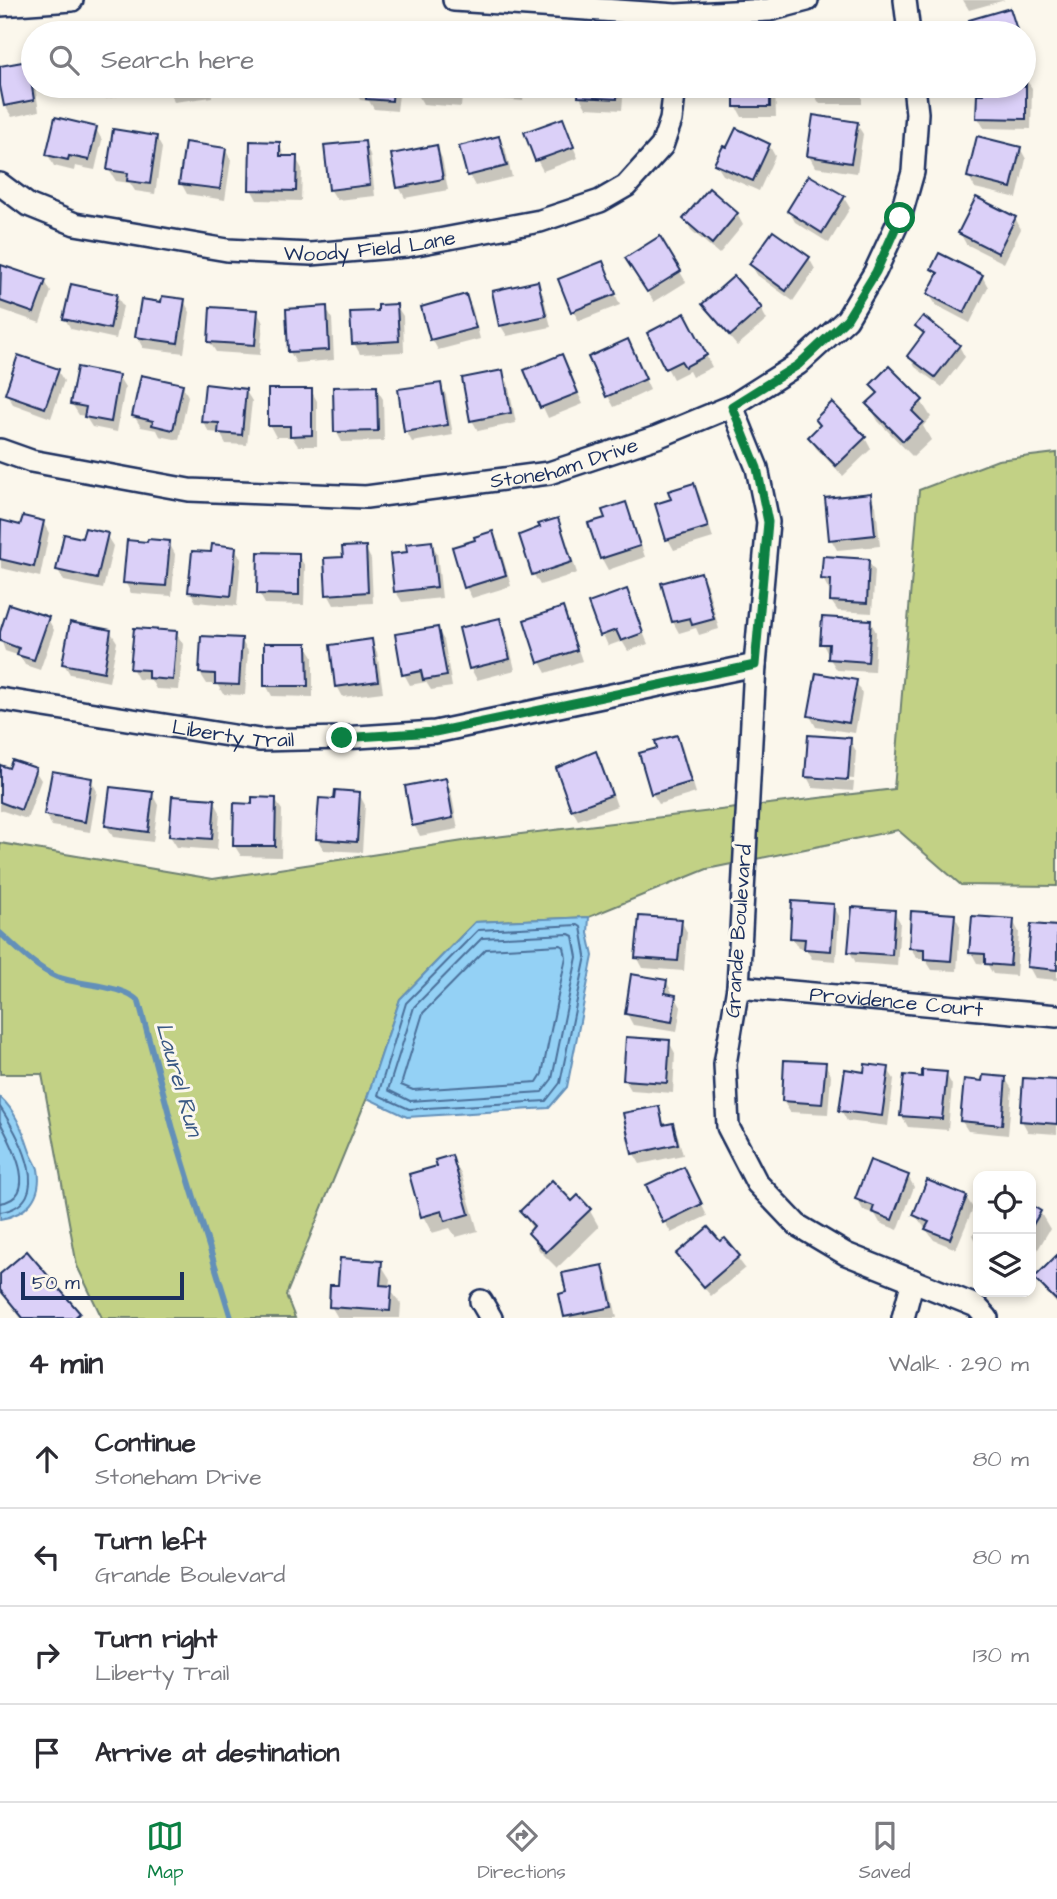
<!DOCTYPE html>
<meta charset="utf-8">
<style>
:root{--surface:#fff;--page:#f7f7f7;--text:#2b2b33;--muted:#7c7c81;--line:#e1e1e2;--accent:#0b8043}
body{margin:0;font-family:"Architects Daughter",sans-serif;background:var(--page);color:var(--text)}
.controls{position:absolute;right:21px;bottom:21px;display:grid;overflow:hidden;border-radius:14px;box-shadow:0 4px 10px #0003}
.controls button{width:63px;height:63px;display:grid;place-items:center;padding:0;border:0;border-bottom:2px solid var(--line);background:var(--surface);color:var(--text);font:35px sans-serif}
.scale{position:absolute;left:21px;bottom:18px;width:163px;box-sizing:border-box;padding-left:7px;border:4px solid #1b2f5e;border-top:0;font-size:19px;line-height:24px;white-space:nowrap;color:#1b2f5e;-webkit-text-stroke:5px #fbf7ec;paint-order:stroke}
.stop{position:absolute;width:21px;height:21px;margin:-16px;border:5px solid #0b8043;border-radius:50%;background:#fff}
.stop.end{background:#0b8043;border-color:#fff;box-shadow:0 2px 7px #0008}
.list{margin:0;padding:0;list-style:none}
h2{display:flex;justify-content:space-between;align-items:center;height:91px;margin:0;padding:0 28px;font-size:30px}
h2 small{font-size:23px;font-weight:400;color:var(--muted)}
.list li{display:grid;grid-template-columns:46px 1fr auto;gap:21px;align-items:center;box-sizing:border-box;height:98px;padding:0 28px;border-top:2px solid var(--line)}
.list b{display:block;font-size:26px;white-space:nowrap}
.list p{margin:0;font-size:23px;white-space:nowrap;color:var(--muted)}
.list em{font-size:23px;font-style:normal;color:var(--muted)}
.icon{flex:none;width:38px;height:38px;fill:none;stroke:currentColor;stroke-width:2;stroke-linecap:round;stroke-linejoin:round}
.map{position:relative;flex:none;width:1057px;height:1318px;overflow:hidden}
.search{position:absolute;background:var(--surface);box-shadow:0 4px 10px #0003;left:21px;right:21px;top:21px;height:77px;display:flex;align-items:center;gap:18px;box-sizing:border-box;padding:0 24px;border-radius:38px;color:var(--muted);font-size:26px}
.sheet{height:483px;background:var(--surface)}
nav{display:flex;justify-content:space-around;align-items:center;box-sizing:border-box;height:98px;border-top:2px solid var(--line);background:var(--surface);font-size:19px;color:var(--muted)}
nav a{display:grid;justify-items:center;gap:4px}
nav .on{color:var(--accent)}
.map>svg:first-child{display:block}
.green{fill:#c2d185;stroke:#6e8072;stroke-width:2}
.water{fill:#94d1f5;stroke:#6490b9;stroke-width:2}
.shadow{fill:#0003}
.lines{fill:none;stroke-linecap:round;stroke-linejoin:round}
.shore{stroke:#4b709a;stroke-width:2}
.stream{stroke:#6490b9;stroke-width:6}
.building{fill:#dbd0f8;stroke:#1b2f5e;stroke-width:2}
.street-casing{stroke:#1b2f5e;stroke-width:26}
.street{stroke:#fbf7ec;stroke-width:21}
.route{stroke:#0b8043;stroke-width:9}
.labels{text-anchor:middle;stroke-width:6;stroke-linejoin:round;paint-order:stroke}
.street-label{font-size:21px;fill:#1b2f5e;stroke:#fbf7ec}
.water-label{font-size:23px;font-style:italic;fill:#395884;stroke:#fbf7ec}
</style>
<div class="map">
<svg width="1057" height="1318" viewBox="0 0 1057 1318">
<rect width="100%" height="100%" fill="#fbf7ec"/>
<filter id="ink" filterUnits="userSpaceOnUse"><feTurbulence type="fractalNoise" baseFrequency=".0143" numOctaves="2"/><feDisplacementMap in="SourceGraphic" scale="14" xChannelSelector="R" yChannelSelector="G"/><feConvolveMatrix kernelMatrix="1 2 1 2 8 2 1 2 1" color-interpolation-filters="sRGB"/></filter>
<g filter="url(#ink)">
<polygon class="green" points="1057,453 1057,886 961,885 898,830 707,869 589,917 475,922 400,999 367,1098 286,1295 295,1318 102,1318 77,1266 42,1074 0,1074 0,843 213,879 470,840 894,789 919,490 998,460"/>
<g class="water">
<polygon points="589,917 588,933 593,956 567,1087 549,1108 407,1117 367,1098 400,999 475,922"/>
<path d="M0 1097C14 1109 24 1132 29 1149 31 1156 36 1163 38 1169 43 1197 26 1215 0 1219Z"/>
</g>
<g class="shadow">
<polygon points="963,0 1005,0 969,10"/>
<polygon points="1009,10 1019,33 975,33 972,21"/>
<polygon points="27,63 33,74 39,111 12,117 5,106 0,68"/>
<polygon points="1024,77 1032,88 1031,129 984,128 978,118 985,96 985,86 1024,86"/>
<polygon points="100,86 142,86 143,90 106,99"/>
<polygon points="167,86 211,86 212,97 174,102"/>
<polygon points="234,86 275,86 275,91 237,91"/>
<polygon points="295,86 339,86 338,97 299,93"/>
<polygon points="354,86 400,86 397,111 374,109 369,101 360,100"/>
<polygon points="417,86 463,86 461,107 423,104 417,93"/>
<polygon points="481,86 525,86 523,101 487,98"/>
<polygon points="580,86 624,86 622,110 586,108 580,97"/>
<polygon points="736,86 775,86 776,117 742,117 736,106"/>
<polygon points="813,86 862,86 862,104 820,104 813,93"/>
<polygon points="562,120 578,158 543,171 537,160"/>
<polygon points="856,123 863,134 857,173 815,167 809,156"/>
<polygon points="96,129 102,140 95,170 75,166 74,171 54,166 48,155"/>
<polygon points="156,137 162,148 155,194 135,191 130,183 116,181 109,170"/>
<polygon points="498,138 505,148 512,177 475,186 469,175"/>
<polygon points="279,143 285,158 296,158 302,169 301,201 257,200 251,189"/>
<polygon points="364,143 370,154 375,196 337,200 330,189"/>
<polygon points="769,145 775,156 759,191 723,175 716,164"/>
<polygon points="436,147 442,158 448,190 405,198 399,187"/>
<polygon points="1020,148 1026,159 1017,198 975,188 969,177"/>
<polygon points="225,149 231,160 225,200 187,194 181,183"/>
<polygon points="710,190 737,214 743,225 719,254 691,230 685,219"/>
<polygon points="844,198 850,208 829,243 795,222 789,211"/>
<polygon points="1015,218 1021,229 1004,263 966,244 960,233"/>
<polygon points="660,238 686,282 654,302 627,258"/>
<polygon points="809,258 815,269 793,301 757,275 751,264"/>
<polygon points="602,264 620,305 579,321 573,311"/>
<polygon points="2,267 45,281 51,292 40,323 0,309 0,274"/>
<polygon points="933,269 982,276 988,287 970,323 936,305 929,294 938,277"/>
<polygon points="734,278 761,309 767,320 737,346 711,315 705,304"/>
<polygon points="537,283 543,294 551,327 507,336 501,326 494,292"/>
<polygon points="116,295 123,306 116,339 71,329 65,319"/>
<polygon points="466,296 472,307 480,339 438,350 432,339"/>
<polygon points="184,301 190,312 184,353 143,348 137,337 162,304"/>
<polygon points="396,305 403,316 404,352 360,354 354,343 380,313"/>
<polygon points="326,308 332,319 334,360 296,363 290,352"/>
<polygon points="257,312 263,323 260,355 216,352 209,341"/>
<polygon points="691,326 712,367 692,377 689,371 673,379 649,333"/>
<polygon points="917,326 959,346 965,357 942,387 915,367 909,356 924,337"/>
<polygon points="633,352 650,390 614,407 608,396"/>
<polygon points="561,356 583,404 548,418 526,371"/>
<polygon points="57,370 64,381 51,418 13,404 7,394"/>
<polygon points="502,372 508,383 516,423 478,431 472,420"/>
<polygon points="118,376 125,387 117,432 92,427 85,416 79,415 72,404"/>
<polygon points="440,384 446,395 453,435 412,442 406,431"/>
<polygon points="182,385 188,396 179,440 160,436 157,430 141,427 134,416"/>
<polygon points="872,385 921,401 931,417 923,426 931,440 913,457 878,421 869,404 878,395"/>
<polygon points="376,388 383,399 384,441 342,442 336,431"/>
<polygon points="245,390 252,401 247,445 226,444 220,433 209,432 203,422"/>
<polygon points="311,390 317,401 317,446 298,446 292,437 276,437 270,426"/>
<polygon points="810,437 865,438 871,449 843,476 816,448"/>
<polygon points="694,485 700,496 713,538 674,550 668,539 673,500"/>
<polygon points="870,495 876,506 880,546 837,550 831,539"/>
<polygon points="625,504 631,515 645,557 608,570 602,559 591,524 607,519"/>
<polygon points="557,520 563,530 577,573 540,585 534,575 521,536"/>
<polygon points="3,522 22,527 43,522 49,533 40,577 1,568 0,533"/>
<polygon points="493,533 499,544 511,586 472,598 466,587"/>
<polygon points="106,535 113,546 103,589 64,581 58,570"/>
<polygon points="169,543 175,554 172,596 131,593 125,582"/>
<polygon points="431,543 437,553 442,598 402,602 396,592 409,554"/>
<polygon points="235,548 241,559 237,606 196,602 190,591 213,554"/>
<polygon points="365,548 371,559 373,603 334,605 328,594 344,559"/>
<polygon points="298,555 305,566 304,605 265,604 259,593"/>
<polygon points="868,561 875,571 872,613 838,611 831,601 832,590 829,590 823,579"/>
<polygon points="700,574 707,585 719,629 699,635 696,628 679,633 673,622 663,584"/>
<polygon points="626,591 648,644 628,651 622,641 608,646 590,604"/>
<polygon points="562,609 568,620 582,661 546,673 540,662"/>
<polygon points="48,619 54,630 40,670 25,665 20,656 5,651 0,637"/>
<polygon points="499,620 506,631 515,670 477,680 471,669 461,630"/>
<polygon points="870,621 876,632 874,672 837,670 830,659 831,654 828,654 822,643"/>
<polygon points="437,629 444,640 452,687 431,690 426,682 410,685 404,674"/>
<polygon points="110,631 117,642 109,682 70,674 64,664"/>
<polygon points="176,633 183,644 179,690 156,689 151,680 138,679 132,668"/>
<polygon points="241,640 248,651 245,695 223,694 217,684 207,684 200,673"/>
<polygon points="371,641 377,652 383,692 343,697 337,686"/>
<polygon points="306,645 313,656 313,697 272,696 266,685"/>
<polygon points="856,682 862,693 855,733 816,727 810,716"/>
<polygon points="676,737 682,747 696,793 659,804 652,793 659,749"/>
<polygon points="850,740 856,751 854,779 811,776 811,779 854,782 853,791 813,788 807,777"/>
<polygon points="596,753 602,764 617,806 578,820 572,809"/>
<polygon points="0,767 10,771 34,769 41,780 27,819 0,810"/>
<polygon points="91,780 97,791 90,832 52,826 46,815"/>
<polygon points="445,780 451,791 458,829 420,836 414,825"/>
<polygon points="152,794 158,805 153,842 113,837 107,826"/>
<polygon points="359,794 365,805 362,852 324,850 317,839 336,801"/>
<polygon points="275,800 282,810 281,857 241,856 234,845 254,805"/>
<polygon points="214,801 220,812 217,850 177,847 170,836"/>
<polygon points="833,905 839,916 836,961 812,959 806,949 798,948 792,937"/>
<polygon points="894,912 900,922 897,966 856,963 850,952"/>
<polygon points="954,915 960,926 957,971 932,970 925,959 917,958 910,947"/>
<polygon points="681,921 687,932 684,971 643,968 637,957"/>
<polygon points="1013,921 1019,932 1016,976 993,974 987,964 977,963 971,952"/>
<polygon points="1057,928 1057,980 1035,978 1029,967"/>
<polygon points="666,981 672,992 671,996 675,996 681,1007 677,1032 633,1025 627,1014"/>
<polygon points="669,1042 675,1053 673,1093 631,1090 625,1080"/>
<polygon points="825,1064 831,1075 828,1114 790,1112 783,1101"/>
<polygon points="887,1068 894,1079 888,1126 847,1121 841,1110 866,1074"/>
<polygon points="946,1074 952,1085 948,1130 908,1127 902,1116 923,1079"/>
<polygon points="1005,1078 1012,1089 1008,1135 968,1131 961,1120 984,1083"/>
<polygon points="1057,1082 1057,1134 1028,1132 1022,1121"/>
<polygon points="658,1108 666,1126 672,1125 678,1136 683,1155 640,1164 634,1154 625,1114"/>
<polygon points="451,1157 461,1173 478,1231 456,1237 450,1228 432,1233 423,1216 439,1167"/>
<polygon points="908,1176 914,1187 898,1230 880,1223 875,1214 863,1210 857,1199"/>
<polygon points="690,1180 707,1216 671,1233 665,1222"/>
<polygon points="966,1197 973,1208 956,1249 934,1240 915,1215"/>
<polygon points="578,1198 590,1211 599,1227 557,1268 539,1250 530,1233 533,1230 522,1211 572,1204"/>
<polygon points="1031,1207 1040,1212 1050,1229 1031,1261"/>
<polygon points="978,1226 978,1245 973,1235"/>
<polygon points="724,1240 745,1268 711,1296 685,1265 678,1255 720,1244"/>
<polygon points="1057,1258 1057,1304 1043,1289 1036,1279"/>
<polygon points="380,1263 390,1279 389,1288 401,1304 400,1318 338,1318 331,1306 340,1287"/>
<polygon points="602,1267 608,1277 617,1318 566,1318 561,1295 568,1293"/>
<polygon points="0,1276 78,1314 80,1318 21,1318 0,1291"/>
</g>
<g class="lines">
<g class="shore">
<polygon points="578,925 581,927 586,956 560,1083 546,1101 409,1109 378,1095 406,1003 478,930"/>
<polygon points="569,934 573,936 577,957 552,1079 542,1092 410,1101 388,1090 414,1007 482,938"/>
<polygon points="561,945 564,947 566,957 542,1074 537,1082 413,1090 401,1085 423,1013 486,949"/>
<path d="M0 1107C19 1136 57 1203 0 1212"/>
<path d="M0 1122C12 1145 41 1197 0 1203"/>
</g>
<path class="stream" d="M0 933C17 948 36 968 57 977 81 986 122 984 139 1002L173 1129 231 1318"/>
</g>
<g class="building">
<polygon points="1010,8 1018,33 973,33 969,20"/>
<polygon points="28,61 34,100 4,106 0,86 0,66"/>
<polygon points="1024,76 1026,76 1026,119 976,118 977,94 983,94 984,86 1024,86"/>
<polygon points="165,86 207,86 207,87 166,92"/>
<polygon points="352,86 393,86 392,101 366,99 366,91 352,90"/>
<polygon points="415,86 457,86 456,96 415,93"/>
<polygon points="479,86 518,86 518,90 479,88"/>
<polygon points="579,86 618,86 617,99 578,97"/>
<rect x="734" y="86" width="36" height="21"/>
<polygon points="812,86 857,86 856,94 812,94"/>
<polygon points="813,115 858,122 851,163 807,156"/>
<polygon points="55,117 97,127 89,160 69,156 68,160 46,155"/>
<polygon points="563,118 574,147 535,161 524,132"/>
<polygon points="736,128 770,144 753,181 714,164 723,146 727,147"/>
<polygon points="113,129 157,136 150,184 127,181 128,173 107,170"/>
<polygon points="499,136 507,166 467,176 459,146"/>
<polygon points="977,136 1021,147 1011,188 967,177"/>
<polygon points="250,141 280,142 280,156 297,156 296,191 249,190"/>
<polygon points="365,141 370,185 329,190 324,145"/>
<polygon points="185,142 226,148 220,189 179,184"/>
<polygon points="437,145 443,179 397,188 391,154"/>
<polygon points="809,175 845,196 822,233 787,211"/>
<polygon points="709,188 738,213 712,244 683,219"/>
<polygon points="976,197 1016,217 998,253 958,233"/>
<polygon points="773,231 810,257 786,291 749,264"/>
<polygon points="660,236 681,271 647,292 625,258"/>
<polygon points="939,253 983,275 964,313 927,294 938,273 931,269"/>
<polygon points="603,261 616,294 571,312 558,279"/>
<polygon points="1,265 46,280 34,313 0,301"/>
<polygon points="734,276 762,308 730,336 702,304"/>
<polygon points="538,281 546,316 499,326 492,291"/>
<polygon points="71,284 117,294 110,329 63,319"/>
<polygon points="466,294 476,328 430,340 421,307"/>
<polygon points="162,296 185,299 178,343 135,337 141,299 161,302"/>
<polygon points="397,304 399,341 352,344 350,312 378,311 378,305"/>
<polygon points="327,306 329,350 288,352 286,309"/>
<polygon points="210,307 258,310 255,345 208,342"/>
<polygon points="685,313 707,355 685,367 681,361 665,369 647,333"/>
<polygon points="923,316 960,345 935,377 907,356 924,333 915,326"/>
<polygon points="628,339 646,379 606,397 588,357"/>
<polygon points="562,354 578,393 540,408 524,370"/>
<polygon points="18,355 59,369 45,408 5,394"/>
<polygon points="889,366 923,400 912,411 923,422 903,441 866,404 878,393 870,385"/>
<polygon points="77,367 119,375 111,422 84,417 86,407 70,404"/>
<polygon points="503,370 511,413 470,421 462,378"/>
<polygon points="141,375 183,384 173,430 152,425 153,421 132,416"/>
<polygon points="441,383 448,425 404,432 398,389"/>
<polygon points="205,384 246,389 242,435 218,433 219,423 201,422"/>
<polygon points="377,386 378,431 334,432 333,387"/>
<polygon points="268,389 312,389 312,435 290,436 290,426 268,426"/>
<polygon points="832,402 866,437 836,466 808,437 820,425 815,419"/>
<polygon points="694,483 708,527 666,540 655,504 671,499 668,491"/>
<polygon points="871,493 875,535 829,540 825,498"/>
<polygon points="626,502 640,546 600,559 588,523 605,518 602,510"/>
<polygon points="23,516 44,521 34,567 0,559 1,520 20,525"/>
<polygon points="558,518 572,562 532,575 519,535 540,527 538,524"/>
<polygon points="85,528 108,533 97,579 56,570 64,534 82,538"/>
<polygon points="493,531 506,575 464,588 452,547 475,540 474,537"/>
<polygon points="148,539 170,541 166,586 123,583 127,540 147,542"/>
<polygon points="432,541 437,587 394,592 390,554 407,552 406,544"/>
<polygon points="212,544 236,547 231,596 188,592 192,551 211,552"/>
<polygon points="366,546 368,592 326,595 324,558 343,557 342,547"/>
<polygon points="258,552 299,553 299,595 257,594"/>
<polygon points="823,556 869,559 867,603 830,601 831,580 821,579"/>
<polygon points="701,572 714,619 692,625 690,618 672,622 661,583"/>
<polygon points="627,589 643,633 621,641 616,630 600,636 588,603"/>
<polygon points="9,604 49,617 34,660 17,655 19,648 0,641 0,632"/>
<polygon points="563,607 577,650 538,663 524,620"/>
<polygon points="822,617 871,620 868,662 828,659 829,644 820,644"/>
<polygon points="500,618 510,659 469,669 459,628"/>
<polygon points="70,622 111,630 104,672 62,664"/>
<polygon points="438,627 447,676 423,680 421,671 402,675 395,634"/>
<polygon points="134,628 177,631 173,680 148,678 148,670 130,669"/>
<polygon points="201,636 242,638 239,685 215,684 215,674 199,673"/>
<polygon points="372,639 378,681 335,687 330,645"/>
<polygon points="264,643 307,643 308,686 264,686"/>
<polygon points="816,673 857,680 849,723 808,716"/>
<polygon points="677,735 691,782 651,794 639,753 657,748 655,741"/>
<polygon points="808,735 851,738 848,780 805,777"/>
<polygon points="596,751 612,795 571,810 556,768"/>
<polygon points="12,760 36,768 21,810 0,802 0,765 9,768"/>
<polygon points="52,771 92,778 85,822 44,815"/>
<polygon points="446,778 453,818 412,826 405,786"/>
<polygon points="110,787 153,792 148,832 105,826"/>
<polygon points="335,790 360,792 357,842 316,839 319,798 334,799"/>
<polygon points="172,796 215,799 212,839 169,836"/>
<polygon points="252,797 276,798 275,846 233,846 234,803 252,804"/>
<polygon points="792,901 834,904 831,951 804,949 805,939 790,938"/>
<polygon points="852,907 895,910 892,955 848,952"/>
<polygon points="911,911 955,914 951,961 924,959 924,949 909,948"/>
<polygon points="639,916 682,919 678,961 635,958"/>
<polygon points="972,916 1014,919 1010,966 985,964 985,954 969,953"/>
<polygon points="1031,924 1057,926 1057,970 1027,967"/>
<polygon points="631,974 667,980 665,993 676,995 672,1022 625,1014"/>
<polygon points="626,1037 670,1040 667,1083 623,1080"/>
<polygon points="784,1060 826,1062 822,1104 782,1101"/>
<polygon points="865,1064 889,1067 882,1116 839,1111 845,1069 864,1072"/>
<polygon points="922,1070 947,1072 942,1119 900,1116 904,1075 922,1077"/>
<polygon points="983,1075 1006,1077 1002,1125 960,1121 964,1079 982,1081"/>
<polygon points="1023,1078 1057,1080 1057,1124 1020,1121"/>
<polygon points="659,1106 663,1125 673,1123 678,1144 632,1154 623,1113"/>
<polygon points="452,1155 469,1214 445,1221 442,1211 421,1217 409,1174 437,1166 435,1160"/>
<polygon points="870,1160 909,1175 892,1220 872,1212 874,1206 855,1199"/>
<polygon points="684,1167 702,1204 663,1223 646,1185"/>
<polygon points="552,1180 572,1201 578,1195 591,1209 546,1252 528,1233 534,1226 520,1211"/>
<polygon points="927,1180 967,1196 950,1239 925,1229 929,1222 913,1215"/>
<polygon points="1031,1205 1041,1211 1031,1228"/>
<polygon points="708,1227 720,1241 725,1238 740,1256 704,1287 676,1254"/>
<polygon points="27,1251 80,1313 74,1318 23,1318 0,1290 0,1274"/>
<polygon points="1057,1255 1057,1301 1034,1278"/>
<polygon points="340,1258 382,1261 380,1285 392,1286 390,1311 329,1307 330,1285 338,1285"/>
<polygon points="603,1265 612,1307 564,1317 559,1294 566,1292 562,1273"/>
</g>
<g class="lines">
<defs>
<g id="street">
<polyline points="454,0 676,15 769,10 807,0"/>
<polyline points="905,0 909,33"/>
<polyline points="0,5 72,0"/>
<path id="s1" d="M0 184 28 205 75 224 227 250 311 254 406 246 540 221 600 201 626 186 662 146 671 120 675 86"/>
<polyline points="732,406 757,468 768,522 755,665 738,987 725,1064 728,1127 757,1183 797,1225 846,1254 976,1306 987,1318"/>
<path id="s2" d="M0 450 31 461 189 490 366 497 549 473 657 437 732 406 798 364 847 319 875 272 900 218 913 172 917 113 914 86"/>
<path id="s3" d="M0 699 259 740 342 738 435 732 755 665"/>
<path id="s4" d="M738 987 1057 1016"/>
<polyline points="481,1301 491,1318"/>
<polyline points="903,1318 913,1280"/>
</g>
</defs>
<use href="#street" class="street-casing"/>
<use href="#street" class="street"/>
</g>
</g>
<g class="lines" filter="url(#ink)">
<polyline class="route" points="342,738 435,732 755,665 768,522 757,468 732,406 798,365 847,319 876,272 900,218"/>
</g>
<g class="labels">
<g class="street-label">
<text dy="7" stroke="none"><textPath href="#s1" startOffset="383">Woody Field Lane</textPath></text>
<text dy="7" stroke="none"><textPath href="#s2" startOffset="572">Stoneham Drive</textPath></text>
<text dy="7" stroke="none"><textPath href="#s3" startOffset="236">Liberty Trail</textPath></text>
<text transform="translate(738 931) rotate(-86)" y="7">Grande Boulevard</text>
<text dy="7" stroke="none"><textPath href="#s4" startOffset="159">Providence Court</textPath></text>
</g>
<g class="water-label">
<text transform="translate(180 1079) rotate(74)" y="8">Laurel Run</text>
</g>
</g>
</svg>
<div class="controls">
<button><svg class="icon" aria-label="locate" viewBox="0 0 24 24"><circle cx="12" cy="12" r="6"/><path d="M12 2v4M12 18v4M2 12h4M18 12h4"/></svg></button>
<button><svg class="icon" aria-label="layers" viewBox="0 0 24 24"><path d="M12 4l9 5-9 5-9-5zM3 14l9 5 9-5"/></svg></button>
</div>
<div class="scale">50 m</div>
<div class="stop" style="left:900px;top:218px"></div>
<div class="stop end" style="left:342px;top:738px"></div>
<div class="search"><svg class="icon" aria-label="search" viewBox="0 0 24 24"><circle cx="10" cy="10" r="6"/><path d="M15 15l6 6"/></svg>Search here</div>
</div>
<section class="sheet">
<h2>4 min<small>Walk · 290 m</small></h2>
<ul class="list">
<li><svg class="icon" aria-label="ahead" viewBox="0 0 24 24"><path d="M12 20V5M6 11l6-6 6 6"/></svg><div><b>Continue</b><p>Stoneham Drive</p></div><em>80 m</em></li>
<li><svg class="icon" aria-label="left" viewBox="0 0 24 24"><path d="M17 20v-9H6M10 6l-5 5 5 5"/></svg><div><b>Turn left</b><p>Grande Boulevard</p></div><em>80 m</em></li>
<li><svg class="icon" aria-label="right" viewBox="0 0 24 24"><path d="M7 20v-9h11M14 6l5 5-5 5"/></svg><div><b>Turn right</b><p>Liberty Trail</p></div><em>130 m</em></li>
<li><svg class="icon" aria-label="arrive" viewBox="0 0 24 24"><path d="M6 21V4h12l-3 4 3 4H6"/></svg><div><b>Arrive at destination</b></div></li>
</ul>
</section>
<nav>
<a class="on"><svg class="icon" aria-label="map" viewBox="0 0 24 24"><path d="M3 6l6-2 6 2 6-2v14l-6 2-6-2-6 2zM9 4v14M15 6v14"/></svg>Map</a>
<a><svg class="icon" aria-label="directions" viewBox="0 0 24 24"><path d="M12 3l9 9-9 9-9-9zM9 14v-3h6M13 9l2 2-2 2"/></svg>Directions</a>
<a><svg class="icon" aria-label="saved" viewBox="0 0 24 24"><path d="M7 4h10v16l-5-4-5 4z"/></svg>Saved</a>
</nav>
